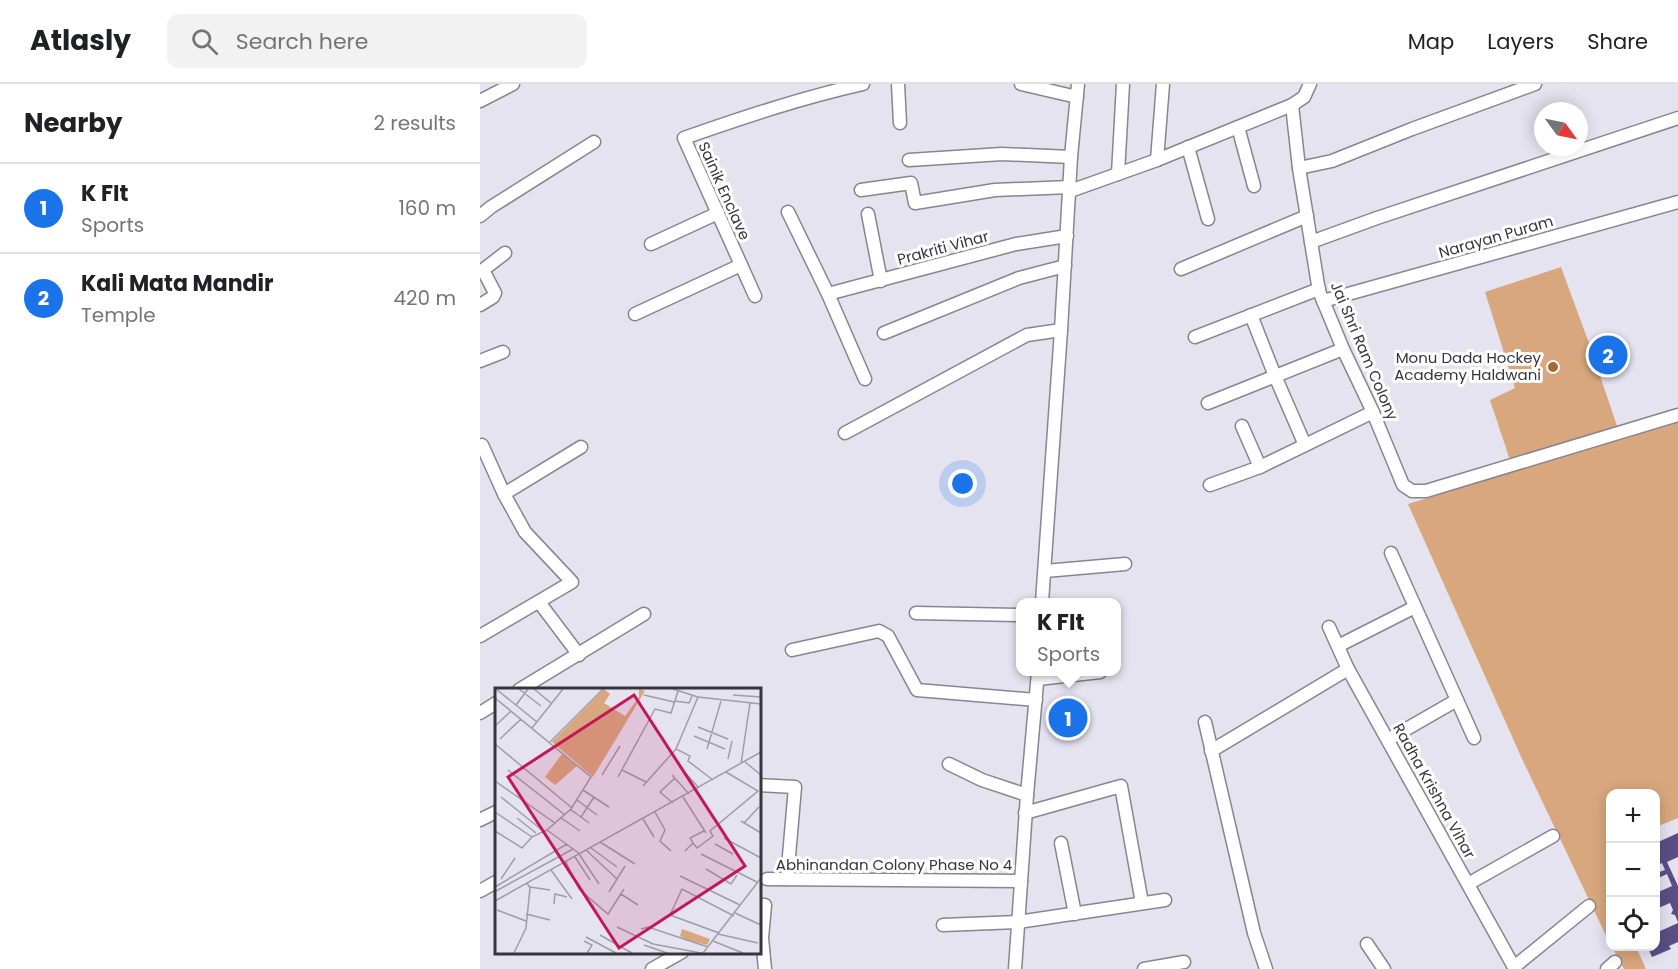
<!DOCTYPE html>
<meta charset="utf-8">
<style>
:root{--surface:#fff;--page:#f2f2f2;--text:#202124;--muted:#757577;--line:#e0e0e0;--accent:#1a73e8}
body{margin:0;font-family:Poppins,sans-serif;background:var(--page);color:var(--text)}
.controls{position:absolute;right:18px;bottom:18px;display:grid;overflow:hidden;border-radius:12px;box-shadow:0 3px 15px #0003}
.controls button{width:54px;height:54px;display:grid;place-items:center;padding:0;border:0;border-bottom:2px solid var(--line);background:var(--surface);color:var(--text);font:30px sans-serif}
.compass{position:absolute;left:1054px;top:18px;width:54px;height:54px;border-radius:50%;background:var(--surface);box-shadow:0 3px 15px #0003;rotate:123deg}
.you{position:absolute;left:483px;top:400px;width:21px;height:21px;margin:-15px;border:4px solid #fff;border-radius:50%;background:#1a73e8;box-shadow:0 0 0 9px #1a73e833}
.badge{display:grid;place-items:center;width:39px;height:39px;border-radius:50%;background:var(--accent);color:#fff;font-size:20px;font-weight:700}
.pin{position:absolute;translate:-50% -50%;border:3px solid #fff;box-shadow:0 2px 6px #0006}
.popup{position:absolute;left:536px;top:514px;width:105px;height:78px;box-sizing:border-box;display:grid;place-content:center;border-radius:12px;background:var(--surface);filter:drop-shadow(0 2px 4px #0005);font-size:20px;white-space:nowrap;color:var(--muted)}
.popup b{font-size:22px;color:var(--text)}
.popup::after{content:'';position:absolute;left:50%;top:100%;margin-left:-12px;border:12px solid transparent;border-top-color:var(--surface)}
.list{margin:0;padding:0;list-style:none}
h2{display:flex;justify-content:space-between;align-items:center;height:78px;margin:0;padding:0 24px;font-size:26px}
h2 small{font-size:20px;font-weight:400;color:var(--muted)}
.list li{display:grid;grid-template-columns:39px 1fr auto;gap:18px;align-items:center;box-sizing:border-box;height:90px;padding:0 24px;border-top:2px solid var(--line)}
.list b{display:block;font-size:22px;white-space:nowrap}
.list p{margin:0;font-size:20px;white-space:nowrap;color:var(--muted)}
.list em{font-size:20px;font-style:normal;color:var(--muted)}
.icon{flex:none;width:33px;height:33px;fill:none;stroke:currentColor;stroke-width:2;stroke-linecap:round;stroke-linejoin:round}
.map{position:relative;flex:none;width:1198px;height:885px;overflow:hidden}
header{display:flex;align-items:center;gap:36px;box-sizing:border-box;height:84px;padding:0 30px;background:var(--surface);border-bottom:2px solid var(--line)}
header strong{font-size:28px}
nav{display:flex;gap:33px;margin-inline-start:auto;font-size:21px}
.search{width:420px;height:54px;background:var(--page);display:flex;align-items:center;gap:15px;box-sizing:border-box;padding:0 21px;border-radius:12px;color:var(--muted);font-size:22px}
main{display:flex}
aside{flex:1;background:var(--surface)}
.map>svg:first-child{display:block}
.green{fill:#d9a77d}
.building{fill:#5a4f85}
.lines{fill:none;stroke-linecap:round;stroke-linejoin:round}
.minor-casing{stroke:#878591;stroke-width:15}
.minor{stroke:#fff;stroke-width:12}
.poi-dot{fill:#a6682e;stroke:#fff;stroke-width:2}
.labels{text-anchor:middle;stroke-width:6;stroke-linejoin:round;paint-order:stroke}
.street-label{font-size:15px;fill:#36353a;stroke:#fff}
.poi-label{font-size:15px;fill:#36353a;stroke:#fff;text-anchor:end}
.inset-road{fill:none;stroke:#9f9da7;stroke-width:1.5}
.view{fill:#c2185b;fill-opacity:0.15;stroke:#c2185b;stroke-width:3}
.inset-edge{fill:none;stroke:#36353a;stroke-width:3}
</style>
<header>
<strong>Atlasly</strong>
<div class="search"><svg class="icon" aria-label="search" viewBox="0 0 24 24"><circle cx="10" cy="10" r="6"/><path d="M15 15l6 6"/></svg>Search here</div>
<nav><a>Map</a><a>Layers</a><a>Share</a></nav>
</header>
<main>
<aside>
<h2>Nearby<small>2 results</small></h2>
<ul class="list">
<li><span class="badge">1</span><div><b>K FIt</b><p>Sports</p></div><em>160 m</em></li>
<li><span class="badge">2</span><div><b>Kali Mata Mandir</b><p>Temple</p></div><em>420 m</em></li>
</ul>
</aside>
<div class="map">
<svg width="1198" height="885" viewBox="0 0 1198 885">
<rect width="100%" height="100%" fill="#e5e3f0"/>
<g class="green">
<polygon points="1081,183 1110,262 1137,342 1030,376 1010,316 1035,304 1005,208"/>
<polygon points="1198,337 1198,734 1176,743 1176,710 1130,710 1130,770 1126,772 1130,782 1130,860 1043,677 928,420"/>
<polygon points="1132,863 1156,863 1166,885 1144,885"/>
</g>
<g class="building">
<polygon points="604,623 606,640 572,645 569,628"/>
<polygon points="1198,749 1198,773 1187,778 1198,802 1198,838 1195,831 1191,830 1193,826 1190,819 1176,825 1176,809 1192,802 1187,790 1176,795 1176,789 1185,786 1182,779 1176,782 1176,759"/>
<polygon points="1198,839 1198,858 1189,862 1191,865 1172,873 1167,862 1176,862 1176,852 1179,851 1178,848"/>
</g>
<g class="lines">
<defs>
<g id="minor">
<polyline points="418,0 420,39"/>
<polyline points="541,0 597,13"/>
<polyline points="0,17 33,0"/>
<polyline points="812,21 824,13 830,0"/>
<polyline points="758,43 774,102"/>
<polyline points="708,63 728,135"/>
<polyline points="429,76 522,70 591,73"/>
<polyline points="677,76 683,0"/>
<polyline points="819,84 852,77 932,45 1055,0"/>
<polyline points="638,90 643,0"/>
<polyline points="381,106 431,99 435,119 515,106 590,103"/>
<polyline points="590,107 677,76 812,21 819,84 839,207 863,265 892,326 923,401 932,407 946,407 1198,331"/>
<polyline points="308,128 348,210 385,295"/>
<polyline points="388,130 401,197"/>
<polyline points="0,132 11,123 114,58"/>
<polyline points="831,158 897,134 1198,34"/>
<polyline points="171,160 238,129"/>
<polyline points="701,185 827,132"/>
<polyline points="348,210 536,160 587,152"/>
<path d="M275 212 204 54C264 33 321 14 383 0"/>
<polyline points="843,217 1198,118"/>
<polyline points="0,221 13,213 15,209 3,186 25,169"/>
<polyline points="155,230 261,181"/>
<polyline points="771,231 795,292 825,361"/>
<polyline points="404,249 539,194 585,182"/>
<polyline points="715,253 839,205"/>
<polyline points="0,277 23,268"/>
<polyline points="728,319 863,265"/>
<polyline points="762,342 780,383"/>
<polyline points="365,349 547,251 581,246"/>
<polyline points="0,362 2,361 24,410 45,448 92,498 0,552"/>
<polyline points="730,401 780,383 893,328"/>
<polyline points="24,410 101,363"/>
<polyline points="911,469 994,654"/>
<polyline points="565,487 645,480"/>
<polyline points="59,518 99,571"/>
<polyline points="562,518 581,246 591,73 598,0"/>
<polyline points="436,529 540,531"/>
<polyline points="849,543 868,585 1035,885"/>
<polyline points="858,562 935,523"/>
<polyline points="312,566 399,547 408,552 437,606 556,616"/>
<polyline points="558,595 620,588"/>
<polyline points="39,606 164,530"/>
<polyline points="0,629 16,619"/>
<polyline points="725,638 774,849 786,885"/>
<polyline points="909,655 977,616"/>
<polyline points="731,667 868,585"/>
<polyline points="469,680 502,696 547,711"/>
<polyline points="279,701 315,703 307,795"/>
<polyline points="545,729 641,702 662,819"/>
<polyline points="0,736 16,728"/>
<polyline points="581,759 595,830"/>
<polyline points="287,795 541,797"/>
<polyline points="988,800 1073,752"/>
<polyline points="0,807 16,798"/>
<polyline points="279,821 285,821 282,854 285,885"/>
<polyline points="463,841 538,838 685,816"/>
<polyline points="887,860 904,885"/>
<polyline points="1034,883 1109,822"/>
<polyline points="172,885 202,868"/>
<polyline points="535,885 547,711 558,588"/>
<polyline points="664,885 704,878"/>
<polyline points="1127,885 1135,878"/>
</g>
</defs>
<use href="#minor" class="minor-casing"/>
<use href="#minor" class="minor"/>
</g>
<circle class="poi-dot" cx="1073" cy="283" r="6"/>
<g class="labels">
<g class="street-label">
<text transform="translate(244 107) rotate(66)" y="5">Sainik Enclave</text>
<text transform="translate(1016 153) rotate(-16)" y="5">Narayan Puram</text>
<text transform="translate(463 164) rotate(-15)" y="5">Prakriti Vihar</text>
<text transform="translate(884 267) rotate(67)" y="5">Jai Shri Ram Colony</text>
<text transform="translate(954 707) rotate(61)" y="5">Radha Krishna Vihar</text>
<text x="414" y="786">Abhinandan Colony Phase No 4</text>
</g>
<g class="poi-label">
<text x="1061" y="279">Monu Dada Hockey<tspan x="1061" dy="17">Academy Haldwani</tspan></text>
</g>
</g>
<g transform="translate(15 604)">
<rect width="266" height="266" fill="#e5e3f0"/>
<path d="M109 1 115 6 109 15 130 28 144 9V1L150 3 98 89 57 54ZM67 66 82 78 60 97 50 89ZM187 241 215 251 212 257 192 252 185 248Z" fill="#d9a77d"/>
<path class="inset-road" d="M1 1 42 34M24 1 46 18M39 1 56 15M178 1 203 9 266 16M149 7 179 14M238 7 266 9M203 9 181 61 195 68 193 73 218 92M0 10 96 89 76 121 52 142 85 166M180 13 194 15 197 8M21 17 33 1M0 38 16 23M203 39 233 51M37 40 68 1M199 48 230 61M5 51 26 31M55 54 108 1M0 56 77 120M212 61 226 13M233 71 237 53M250 74 266 87M246 76 255 15M184 78 204 100M13 82 70 127M127 82 151 94M107 87 125 58M177 87 194 106M123 89 160 21 176 25 183 3M0 93 60 135M148 98 181 61M88 102 114 119M6 109 47 142M188 109 211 145M82 112 102 127M178 115 165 104 180 90M75 121 94 135M0 124 37 149 52 142M160 124 170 142 165 153 176 163M86 129 99 109M22 130 41 145M66 130 85 143M148 131 159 149M246 133 266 145M249 135 264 119M0 143 27 160 37 149M229 150 266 170M105 154 140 176M198 155 195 150 209 143M220 156 238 166M96 160 122 179M91 162 122 191M190 163 198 155 202 160 218 148 215 143 263 103 231 84M84 166 104 196M206 166 262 194M80 169 95 192M71 174 84 201 113 226 129 201M211 181 236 196 242 187M56 182 77 211M185 188 245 217M6 191 20 170M0 199 72 156M35 199 55 202M1 203 78 161M114 204 130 178M126 206 143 217M0 213 266 64M59 216 60 206 72 209M2 222 31 233M240 225 266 237M31 226 55 232M122 239 158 256 206 265M146 241 153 239 213 259M224 245 175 227 187 201 239 228M223 246 263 255M105 247 137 265M91 249 121 265M89 253 97 257 92 265M218 253 248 265M149 257 172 265M19 265 31 240 35 200 32 195M208 265 266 190"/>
<path class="view" d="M139 7 250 178 124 260 13 89Z"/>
<rect width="266" height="266" class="inset-edge"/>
</g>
</svg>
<div class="controls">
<button>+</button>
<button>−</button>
<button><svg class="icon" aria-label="locate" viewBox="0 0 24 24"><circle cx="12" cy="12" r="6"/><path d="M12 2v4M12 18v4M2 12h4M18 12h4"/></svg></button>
</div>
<svg class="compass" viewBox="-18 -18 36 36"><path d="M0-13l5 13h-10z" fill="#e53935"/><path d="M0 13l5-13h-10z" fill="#757577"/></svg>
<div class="you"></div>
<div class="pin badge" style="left:588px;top:634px">1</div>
<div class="popup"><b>K FIt</b>Sports</div>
<div class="pin badge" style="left:1128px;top:271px">2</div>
</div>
</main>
